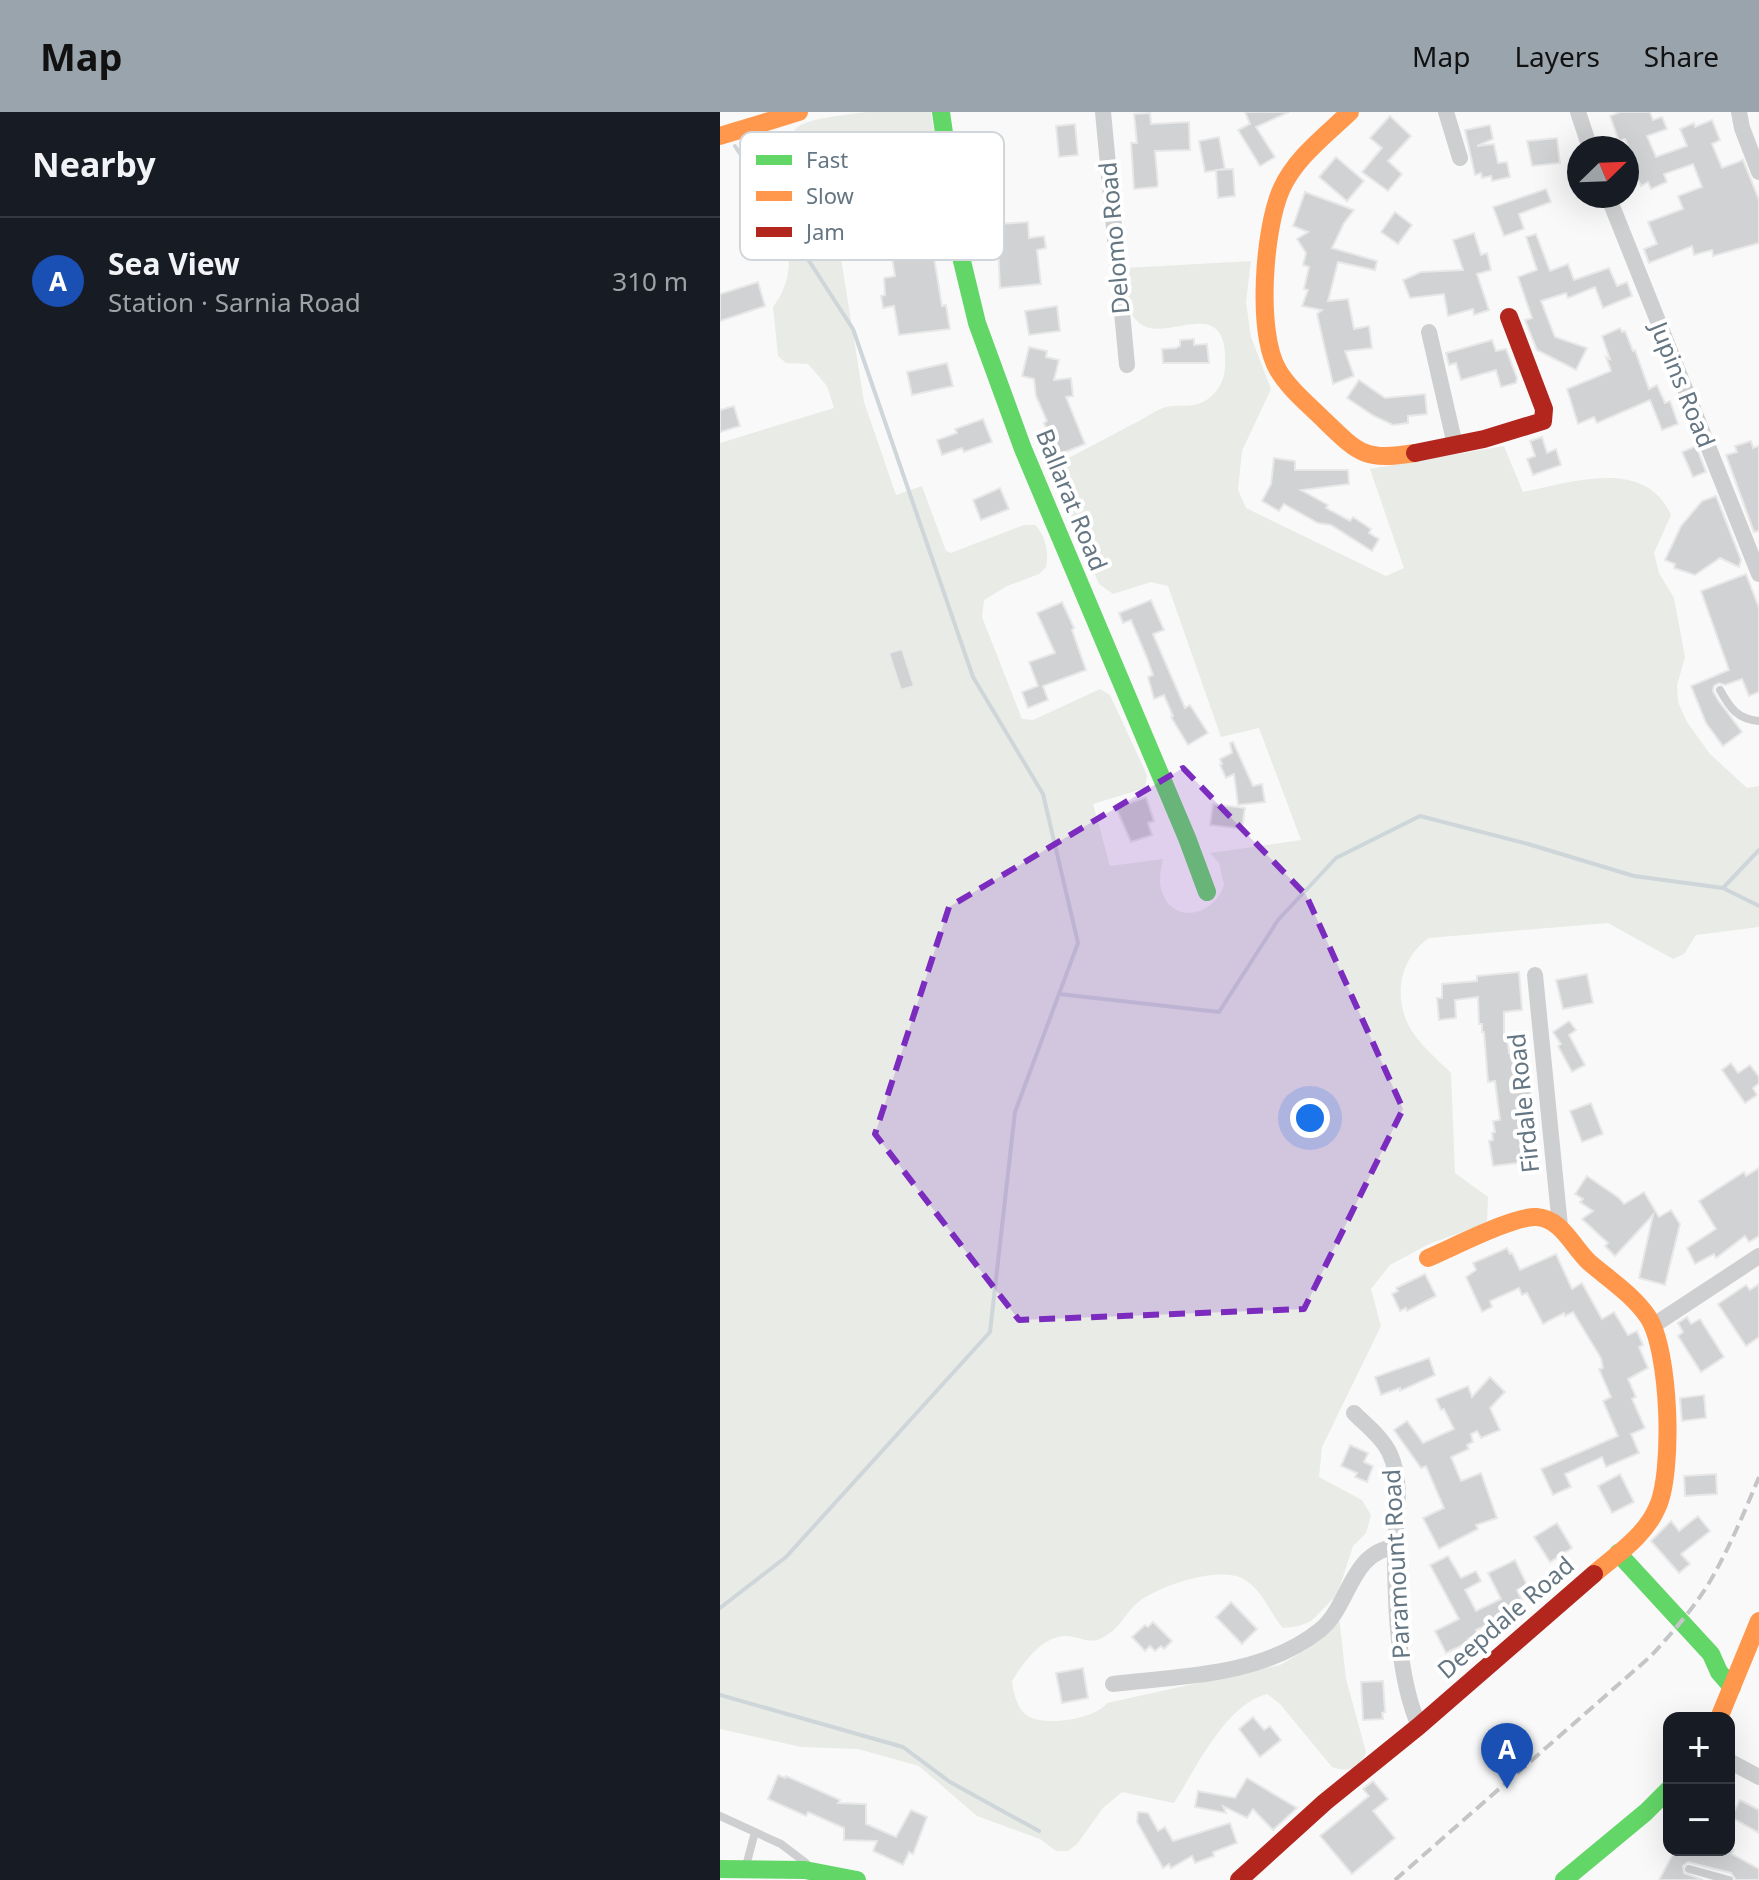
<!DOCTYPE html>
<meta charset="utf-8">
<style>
:root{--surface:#171b24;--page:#242831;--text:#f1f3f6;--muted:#9ea1a6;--line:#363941;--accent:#99a4ac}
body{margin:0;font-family:"Noto Sans",sans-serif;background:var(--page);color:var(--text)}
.controls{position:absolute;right:24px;bottom:24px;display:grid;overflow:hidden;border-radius:16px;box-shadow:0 8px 32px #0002}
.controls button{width:72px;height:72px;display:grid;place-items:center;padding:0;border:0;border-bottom:2px solid var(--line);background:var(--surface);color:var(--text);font:40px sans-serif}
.compass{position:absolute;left:847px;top:24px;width:72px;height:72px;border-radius:50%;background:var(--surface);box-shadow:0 8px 32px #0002;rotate:67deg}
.you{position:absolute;left:590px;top:1006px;width:28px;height:28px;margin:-20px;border:6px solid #fff;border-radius:50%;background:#1a73e8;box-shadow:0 0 0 12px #1a73e833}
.badge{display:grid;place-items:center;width:52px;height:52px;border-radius:50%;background:var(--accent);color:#fff;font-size:26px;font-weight:700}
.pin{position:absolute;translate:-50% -66px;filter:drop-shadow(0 2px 4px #0008)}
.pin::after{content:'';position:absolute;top:42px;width:28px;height:24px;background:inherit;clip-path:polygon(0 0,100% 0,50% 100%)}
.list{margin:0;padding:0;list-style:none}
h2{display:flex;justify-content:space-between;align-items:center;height:104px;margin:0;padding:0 32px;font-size:34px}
h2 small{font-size:26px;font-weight:400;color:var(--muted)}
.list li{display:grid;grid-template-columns:52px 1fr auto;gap:24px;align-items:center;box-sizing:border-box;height:128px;padding:0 32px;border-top:2px solid var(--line)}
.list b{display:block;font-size:30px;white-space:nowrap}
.list p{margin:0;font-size:26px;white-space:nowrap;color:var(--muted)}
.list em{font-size:26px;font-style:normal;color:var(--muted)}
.map{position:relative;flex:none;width:1039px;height:1768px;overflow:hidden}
header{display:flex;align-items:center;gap:48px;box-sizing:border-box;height:112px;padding:0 40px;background:var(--accent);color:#111}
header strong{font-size:38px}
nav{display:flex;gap:44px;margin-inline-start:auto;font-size:28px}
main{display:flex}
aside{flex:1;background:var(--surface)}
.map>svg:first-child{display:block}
.green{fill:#e8ebe6}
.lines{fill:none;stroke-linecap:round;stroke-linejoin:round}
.stream{stroke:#ced6d9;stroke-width:4}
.building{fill:#d0d2d3;stroke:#e8e8e8;stroke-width:2}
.lane{stroke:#cecfd0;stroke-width:8}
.street{stroke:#cecfd0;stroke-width:16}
.fast{stroke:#63d668;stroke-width:18}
.slow{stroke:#ff974d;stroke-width:18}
.jam{stroke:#b3261e;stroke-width:18}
.rail{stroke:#c3c5c6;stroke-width:4;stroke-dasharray:12 6;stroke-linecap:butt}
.marked{fill:#7b2cbf;fill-opacity:0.2;stroke:#7b2cbf;stroke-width:6;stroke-dasharray:16 10;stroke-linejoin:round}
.labels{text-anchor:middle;stroke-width:8;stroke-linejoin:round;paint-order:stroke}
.street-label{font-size:24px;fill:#657683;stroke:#fff}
.key{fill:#fff;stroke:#d1d6da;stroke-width:2}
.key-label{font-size:22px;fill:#657683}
</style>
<header>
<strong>Map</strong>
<nav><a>Map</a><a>Layers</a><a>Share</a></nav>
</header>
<main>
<aside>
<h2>Nearby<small></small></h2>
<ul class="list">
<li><span class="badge" style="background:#1a4fb4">A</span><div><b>Sea View</b><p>Station · Sarnia Road</p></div><em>310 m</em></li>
</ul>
</aside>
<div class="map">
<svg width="1039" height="1768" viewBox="0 0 1039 1768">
<rect width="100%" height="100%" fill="#f9f9f9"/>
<path class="green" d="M147 0H211L221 69 103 90 120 140 144 290 176 383 202 374 226 439 231 441 241 437 304 413H315C326 424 329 440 326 455L319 462 287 474 264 488 262 505 302 607 313 608 380 577 390 583 427 663 425 676 373 692 390 754 443 747C441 758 438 769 442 780 453 813 494 804 504 773L499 751 490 741 581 728 539 616 501 625 448 474 431 470 393 482 379 472 331 355C359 341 386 326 413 312 424 307 435 298 446 295 458 292 472 296 483 290 496 283 504 271 505 256 510 174 443 237 417 209 404 195 406 173 405 156L531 149 526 190 531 225 551 277 522 339 518 378 526 396 666 464 684 456 650 357 784 334 803 380C853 370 925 345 951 403L934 441 939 461 954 486 965 545 957 573 958 590 967 610 990 642 1027 676 1039 674V815L976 823 964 842 953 847 888 811 709 826C676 849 672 894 696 925 706 938 720 950 731 961L735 1061 768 1085 767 1111 709 1132 670 1153 651 1177 661 1214 602 1335 599 1365 642 1388 651 1403 646 1421 633 1434 617 1483 591 1509 579 1514 563 1516C549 1500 544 1480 525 1468 502 1452 436 1474 416 1492 403 1504 401 1516 382 1526 369 1533 359 1524 346 1524 322 1524 303 1551 292 1569 293 1580 298 1599 308 1604 326 1615 375 1607 387 1591L560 1553C584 1540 604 1527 619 1505L626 1567 646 1640C640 1657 629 1661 612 1655L560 1592 547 1582C506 1592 476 1656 454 1691L402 1680 383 1696 357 1732 348 1739H336L320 1727 257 1704 199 1654 138 1637 81 1635 0 1617V331L114 296 107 274 88 252 66 251 58 244 53 195C88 149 57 101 36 57L65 50C67 38 68 22 79 14 91 6 131 2 147 0Z"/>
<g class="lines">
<g class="stream">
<polyline points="1003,776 1039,794"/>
<polyline points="339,882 499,900 558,808 616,746 700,704 808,732 914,764 1003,776 1039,738"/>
<polyline points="0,1496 66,1445 270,1220 295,1000 358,831 323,682 253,565 133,217 15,34"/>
<polyline points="0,1583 183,1635 230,1670 319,1719"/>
</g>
</g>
<g class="building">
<polygon points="525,0 569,0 536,15 555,45 540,54 518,18 530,12"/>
<polygon points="900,0 930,0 933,8 942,5 947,17 927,24 936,45 967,34 960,17 974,11 975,15 992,8 1000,28 992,32 1002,56 1023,48 1039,88 1039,131 993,144 992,138 974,143 972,134 929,151 924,137 937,132 928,110 963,97 958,84 982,75 973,52 944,62 947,70 931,77 928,70 921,74 914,59 918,57 905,27 899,29 890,4"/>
<polygon points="430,1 431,12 469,10 470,38 435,39 438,72 437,75 414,77 411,31 417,31 414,2"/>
<polygon points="670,4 691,24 668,49 682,62 668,79 642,60 662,36 650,26"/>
<polygon points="355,12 358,43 339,45 336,14"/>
<polygon points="770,13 773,27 757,34 774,32 778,51 787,50 790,65 772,69 771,64 762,66 761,61 755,63 745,18"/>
<polygon points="499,25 505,57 485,60 479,29"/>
<polygon points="837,26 840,51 812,54 807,29"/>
<polygon points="616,45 644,69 627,89 599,65"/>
<polygon points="513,57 515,84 498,86 496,58"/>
<polygon points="826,77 831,90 799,102 804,117 784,124 773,95"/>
<polygon points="208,78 219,144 214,145 222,194 226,193 230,217 179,223 174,194 163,196 161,184 165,183 164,166 175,164 165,102 172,100 170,85"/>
<polygon points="585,80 634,98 624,111 612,136 657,149 655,158 618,150 608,189 628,187 634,217 649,214 652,236 625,239 634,264 613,272 597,202 602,198 582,194 588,178 584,177 589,155 583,153 586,141 577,127 588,120 573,114"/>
<polygon points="675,100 692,113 678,132 661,120"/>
<polygon points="308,110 309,126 324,124 326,136 317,138 321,172 280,176 277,112"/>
<polygon points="754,121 761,143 767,141 771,158 757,162 769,198 754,203 753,197 728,204 724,182 690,186 683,168 701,160 743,158 733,128"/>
<polygon points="816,122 830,159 848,152 854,168 889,156 897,174 907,170 912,184 883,196 875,175 848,186 846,181 821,189 835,225 867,236 856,258 817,238 805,208 812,206 798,165 817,158 806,125"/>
<polygon points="38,170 45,194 0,209 0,182"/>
<polygon points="337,194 340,219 309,223 305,199"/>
<polygon points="900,216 902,220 905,219 913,239 915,238 929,277 937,273 945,291 950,289 958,312 942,318 930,288 877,311 874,305 858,312 847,277 891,259 886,245 890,247 882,224"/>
<polygon points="474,227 474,233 487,232 489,251 443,251 442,237 456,236 460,234 460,228"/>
<polygon points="772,228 776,239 786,237 797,266 796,271 781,275 776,258 741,268 736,251 729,253 726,241"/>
<polygon points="309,235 327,239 326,245 339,248 334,268 351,266 353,284 346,285 365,332 340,342 333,325 330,326 324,311 327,309 316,284 314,267 302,264"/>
<polygon points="227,251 233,274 192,283 187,260"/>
<polygon points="639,268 665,286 705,282 707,302 688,304 688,311 673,313 654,304 627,286"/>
<polygon points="14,294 20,314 0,320 0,298"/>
<polygon points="263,307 272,330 244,340 242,336 222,343 217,328 237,321 235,317"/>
<polygon points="822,325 827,341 836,337 841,353 813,363 807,347 815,344 810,329"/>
<polygon points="1031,329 1033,336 1039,334 1039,419 1034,420 1006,343 1017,340 1015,334"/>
<polygon points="976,334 986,360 973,365 962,340"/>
<polygon points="554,346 575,349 575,358 628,358 629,372 581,378 608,393 606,396 630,409 633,405 651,417 649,421 659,427 652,439 611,413 598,411 564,392 559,399 542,389 551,372"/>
<polygon points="280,376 289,397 261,408 253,388"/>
<polygon points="996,384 1021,448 1019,455 1000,446 975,463 954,456 955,452 945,448 961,414 982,389"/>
<polygon points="1026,462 1039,496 1039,580 1029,584 1022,567 1005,573 999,571 994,574 993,579 998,588 1022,620 1003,634 986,611 971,574 1009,558 981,479"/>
<polygon points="431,488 444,518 433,522 465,596 470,593 488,621 468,633 451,605 453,604 444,583 434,587 428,565 433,563 427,546 411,508 403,511 399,501"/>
<polygon points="342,490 354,516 352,518 366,558 323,574 328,588 308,596 302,580 318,574 309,550 335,541 317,501"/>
<polygon points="182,537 194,574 181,578 169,541"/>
<polygon points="513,630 533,674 542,672 545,690 518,693 514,662 506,666 500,653 502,652 500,647 512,641 510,631"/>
<polygon points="426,685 434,709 428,711 432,723 411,730 396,696"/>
<polygon points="493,692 525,696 522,717 490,713"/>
<polygon points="799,860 802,898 784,900 784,924 787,924 789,941 801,940 805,979 810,978 813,1002 809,1002 814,1040 804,1042 805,1050 773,1054 769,1029 773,1028 772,1021 775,1020 773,1009 780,1008 775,969 768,970 764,920 762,920 762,912 759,912 758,885 735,888 736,906 719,908 717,886 722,886 722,872 757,869 757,864"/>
<polygon points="867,862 873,891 843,897 836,868"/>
<polygon points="849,909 856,918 849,923 865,953 852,960 838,934 841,932 833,920"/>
<polygon points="1011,951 1018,961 1030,953 1039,965 1039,971 1033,976 1037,983 1025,991 1002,958"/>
<polygon points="871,991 883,1022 862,1030 850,999"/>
<polygon points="1039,1056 1039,1124 1029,1130 1025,1124 996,1146 994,1142 975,1152 967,1136 996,1117 979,1089 1024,1060 1026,1064"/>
<polygon points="867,1064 899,1086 904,1092 924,1080 939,1105 951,1098 960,1112 945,1173 919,1166 933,1103 895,1144 885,1134 888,1131 862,1107 873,1099 860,1090 863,1087 855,1082"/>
<polygon points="787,1136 790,1142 792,1141 800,1158 836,1142 852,1177 862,1171 882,1207 894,1200 908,1223 917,1219 923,1233 919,1235 928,1256 908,1267 916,1285 912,1287 925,1316 911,1322 919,1341 886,1355 882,1345 845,1362 851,1375 833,1383 821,1357 898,1324 883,1289 891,1285 879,1257 883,1256 881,1246 853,1200 845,1204 844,1201 823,1212 807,1181 802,1183 799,1176 770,1189 772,1195 762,1200 746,1165 756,1158 753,1151"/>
<polygon points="705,1162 716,1184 687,1199 686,1196 680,1199 672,1182 678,1179 676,1176"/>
<polygon points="1039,1172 1039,1225 1026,1234 998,1192 1026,1173 1030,1178"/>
<polygon points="967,1205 971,1212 980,1207 1004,1245 981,1260 958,1224 963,1220 958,1211"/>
<polygon points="709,1246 715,1263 680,1279 680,1276 661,1283 655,1265"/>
<polygon points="770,1265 785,1280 770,1296 780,1318 761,1326 757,1319 751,1322 753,1330 747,1333 749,1337 731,1345 741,1369 761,1361 777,1406 756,1413 758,1417 719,1437 703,1406 724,1396 706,1354 701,1356 674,1318 687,1309 703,1331 734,1317 724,1297 721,1298 716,1287 748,1274 752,1285"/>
<polygon points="984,1283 986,1306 962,1309 960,1286"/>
<polygon points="630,1333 648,1341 644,1350 653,1354 647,1370 635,1365 637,1361 621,1354"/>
<polygon points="900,1362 914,1390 892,1401 878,1374"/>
<polygon points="996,1362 997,1382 965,1384 964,1364"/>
<polygon points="978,1404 990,1419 961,1442 970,1452 959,1461 931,1429 951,1409 959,1419"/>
<polygon points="837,1411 852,1436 830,1450 814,1425"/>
<polygon points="728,1444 741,1466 756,1459 761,1469 745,1478 756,1499 781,1487 768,1461 795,1448 807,1473 797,1478 806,1496 756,1518 758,1522 748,1527 749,1530 726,1541 715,1519 739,1507 710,1453"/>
<polygon points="511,1490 537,1517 522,1532 496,1505"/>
<polygon points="433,1510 452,1529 444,1537 441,1534 435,1539 430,1534 425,1539 412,1525 425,1513 428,1515"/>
<polygon points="363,1556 368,1586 342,1591 336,1561"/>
<polygon points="663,1569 665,1600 662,1601 663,1607 643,1608 641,1570"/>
<polygon points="533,1605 544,1618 550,1614 561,1628 540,1645 519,1617"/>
<polygon points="58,1663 65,1666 66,1664 120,1688 118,1691 146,1692 146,1712 176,1725 191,1698 207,1705 193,1742 189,1740 183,1753 153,1739 157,1729 124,1728 124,1716 88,1700 86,1704 48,1687"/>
<polygon points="527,1666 577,1696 553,1718 533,1697 527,1706 503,1694 506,1701 475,1695 478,1679 515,1686"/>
<polygon points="653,1669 668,1687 653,1699 675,1726 632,1762 600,1724 649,1684 643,1677"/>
<polygon points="1020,1688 1039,1698 1039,1721 1011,1705"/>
<polygon points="418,1700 428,1701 438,1719 445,1715 453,1729 510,1711 517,1731 493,1740 494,1744 475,1751 472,1744 451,1756 449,1752 443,1756 417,1710"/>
<polygon points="955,1738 1014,1738 1012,1742 1039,1757 1039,1768 1016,1768 1011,1761 968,1750 963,1754 964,1761 983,1768 939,1768"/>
</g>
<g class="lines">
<g class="lane">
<path d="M1000 578C1010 596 1017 607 1039 609"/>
<polyline points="0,1704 61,1732 86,1751"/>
<polyline points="26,1754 35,1720"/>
<polyline points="969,1757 1009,1768"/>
</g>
<g class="street">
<polyline points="383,0 407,253"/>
<polyline points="726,0 740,46"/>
<polyline points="858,0 870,36"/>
<polyline points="1019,0 1022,16 1039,60"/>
<polyline points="888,84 1039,462"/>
<polyline points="709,220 735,333"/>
<polyline points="815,863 840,1114"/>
<polyline points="934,1213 1039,1144"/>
<path d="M634 1301C646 1313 663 1326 670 1342 683 1371 676 1403 675 1433 675 1488 677 1564 699 1614"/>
<path d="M393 1572C462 1564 543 1564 600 1518 630 1494 630 1440 675 1435"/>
<polyline points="1009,1649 1039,1665"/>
</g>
<g class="fast">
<polyline points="221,0 242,149 257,211 303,337 467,726 487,780"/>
<polyline points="898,1441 991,1542 999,1560 1012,1575"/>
<polyline points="0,1757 85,1758 137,1768"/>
<polyline points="844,1768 926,1700 949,1677"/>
</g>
<g class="slow">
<path d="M630 0C606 23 575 46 561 78 544 117 536 220 558 258 570 278 588 292 604 308 639 342 645 349 695 341"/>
<polyline points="0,24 79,0"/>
<path d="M708 1146C732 1136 793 1104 816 1105 842 1106 853 1136 870 1151 890 1168 913 1183 928 1205 950 1238 954 1361 937 1396 925 1424 896 1443 874 1462"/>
<polyline points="999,1606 1039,1509"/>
</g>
<g class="jam">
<polyline points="695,341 764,327 823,309 824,297 789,205"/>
<polyline points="519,1768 605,1690 699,1614 874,1462"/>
</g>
<path class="rail" d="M675 1768 931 1544C952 1521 973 1497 989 1471 1009 1437 1024 1401 1039 1365"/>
</g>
<path class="marked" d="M463 656 586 783 683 997 584 1197 299 1208 155 1022 229 795Z"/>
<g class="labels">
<g class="street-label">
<text transform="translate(395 126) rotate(-95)" y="8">Delomo Road</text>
<text transform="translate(962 273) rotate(68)" y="8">Jupins Road</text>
<text transform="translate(351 388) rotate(68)" y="8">Ballarat Road</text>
<text transform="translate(804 991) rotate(-96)" y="8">Firdale Road</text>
<text transform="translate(677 1452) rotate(-93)" y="8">Paramount Road</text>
<text transform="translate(786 1506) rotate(-41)" y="8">Deepdale Road</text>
</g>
</g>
<rect x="20" y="20" width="264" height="128" rx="12" class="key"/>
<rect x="36" y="43" width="36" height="10" fill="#63d668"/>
<rect x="36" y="79" width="36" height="10" fill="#ff974d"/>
<rect x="36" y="115" width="36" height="10" fill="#b3261e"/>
<g class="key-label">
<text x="86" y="56">Fast</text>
<text x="86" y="92">Slow</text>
<text x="86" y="128">Jam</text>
</g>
</svg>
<div class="controls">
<button>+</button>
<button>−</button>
</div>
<svg class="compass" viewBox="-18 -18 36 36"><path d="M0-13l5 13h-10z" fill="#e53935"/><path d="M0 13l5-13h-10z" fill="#9ea1a6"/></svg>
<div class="you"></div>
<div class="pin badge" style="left:787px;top:1677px;background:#1a4fb4">A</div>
</div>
</main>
